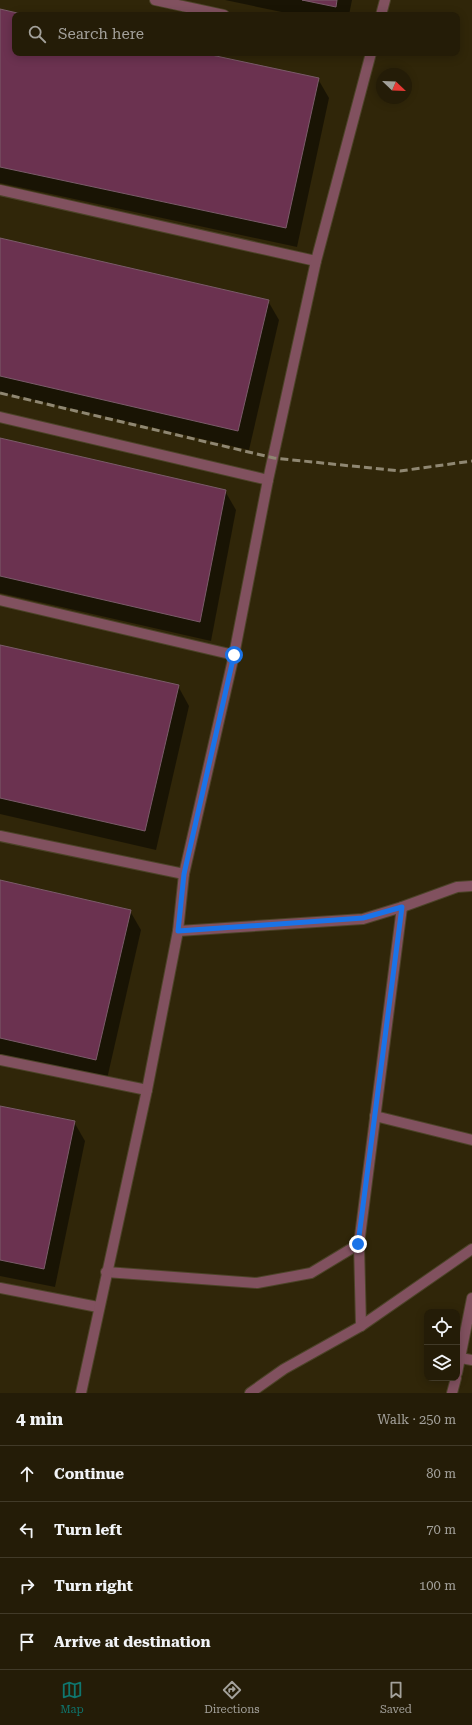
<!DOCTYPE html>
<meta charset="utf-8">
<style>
:root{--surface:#241c07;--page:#302915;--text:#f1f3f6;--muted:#a3a19b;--line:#413a28;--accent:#0f766e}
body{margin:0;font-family:"Roboto Serif",serif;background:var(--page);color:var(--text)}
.controls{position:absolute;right:12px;bottom:12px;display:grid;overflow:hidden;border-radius:8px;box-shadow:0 2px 10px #0003}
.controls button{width:36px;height:36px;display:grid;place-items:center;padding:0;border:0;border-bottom:1px solid var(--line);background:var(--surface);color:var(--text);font:20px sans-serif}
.compass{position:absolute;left:376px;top:68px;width:36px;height:36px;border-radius:50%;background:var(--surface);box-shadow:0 2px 10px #0003;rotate:113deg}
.stop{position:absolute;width:12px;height:12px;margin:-9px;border:3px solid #1a73e8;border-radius:50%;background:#fff}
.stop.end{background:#1a73e8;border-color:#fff;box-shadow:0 1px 4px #0008}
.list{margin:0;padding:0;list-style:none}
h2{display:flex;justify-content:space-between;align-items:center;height:52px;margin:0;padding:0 16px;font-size:17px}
h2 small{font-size:13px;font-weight:400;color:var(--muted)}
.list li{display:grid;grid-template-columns:26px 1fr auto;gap:12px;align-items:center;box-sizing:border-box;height:56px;padding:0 16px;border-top:1px solid var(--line)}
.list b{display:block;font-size:15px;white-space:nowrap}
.list em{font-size:13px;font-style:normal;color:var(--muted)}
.icon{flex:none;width:22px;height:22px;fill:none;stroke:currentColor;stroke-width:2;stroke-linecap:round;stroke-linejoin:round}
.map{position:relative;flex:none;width:472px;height:1393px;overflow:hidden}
.search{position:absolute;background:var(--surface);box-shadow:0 2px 10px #0003;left:12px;right:12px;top:12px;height:44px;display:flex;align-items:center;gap:10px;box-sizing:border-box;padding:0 14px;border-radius:8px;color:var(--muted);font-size:15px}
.sheet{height:276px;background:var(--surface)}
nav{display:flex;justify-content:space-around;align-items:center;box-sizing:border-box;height:56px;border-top:1px solid var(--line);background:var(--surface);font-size:11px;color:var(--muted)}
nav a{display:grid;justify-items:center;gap:2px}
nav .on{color:var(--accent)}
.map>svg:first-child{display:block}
.shadow{fill:#0007}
.building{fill:#6b3250;stroke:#7a5b69}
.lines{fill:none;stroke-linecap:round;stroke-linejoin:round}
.minor-casing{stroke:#4c4328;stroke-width:12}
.minor{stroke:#81515f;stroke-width:10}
.rail{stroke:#8f8772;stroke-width:3;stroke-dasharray:8 4;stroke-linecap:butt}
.route{stroke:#1a73e8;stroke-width:5}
</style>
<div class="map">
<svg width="472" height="1393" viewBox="0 0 472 1393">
<rect width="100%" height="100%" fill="#302609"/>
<g class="shadow">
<polygon points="225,0 352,0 349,15 296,15"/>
<polygon points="0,10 22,15 15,15 15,53 198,53 318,79 329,98 297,247 0,183"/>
<polygon points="0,239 268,301 279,320 249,450 0,392"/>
<polygon points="0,439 225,491 236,510 211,641 0,593"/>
<polygon points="0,646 178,686 189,706 156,850 0,814"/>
<polygon points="0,881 130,911 141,930 107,1079 0,1054"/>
<polygon points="0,1107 74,1122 85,1141 55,1287 0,1276"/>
</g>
<g class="building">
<polygon points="302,0 337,0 336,7"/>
<polygon points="0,9 26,15 15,15 15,53 202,53 319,78 286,228 0,167"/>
<polygon points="0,238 269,300 238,431 0,376"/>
<polygon points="0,438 226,490 200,622 0,576"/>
<polygon points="0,645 179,685 145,831 0,798"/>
<polygon points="0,880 131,910 96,1060 0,1038"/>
<polygon points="0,1106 75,1121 44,1269 0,1260"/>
</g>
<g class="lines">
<defs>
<g id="minor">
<polyline points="155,0 224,15"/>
<polyline points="381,15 385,0"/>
<polyline points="0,190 316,261"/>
<polyline points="0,417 268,480"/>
<polyline points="0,600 234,655"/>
<polyline points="0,836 184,874"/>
<polyline points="178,931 363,919 402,907 457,887 472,886"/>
<polyline points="0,1060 147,1090"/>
<polyline points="375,1116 472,1140"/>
<polyline points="106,1272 257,1283 311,1273 359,1244"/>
<polyline points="0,1288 98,1307"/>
<polyline points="361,1326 359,1244 402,907"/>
<polyline points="461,1358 472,1360"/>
<polyline points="457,1373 472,1298"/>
<polyline points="81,1393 147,1090 178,931 184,874 234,655 268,480 316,261 371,53"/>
<polyline points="250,1393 284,1369 361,1326 472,1249"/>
<polyline points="452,1393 456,1378"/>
</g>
</defs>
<use href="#minor" class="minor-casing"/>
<use href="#minor" class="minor"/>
<polyline class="rail" points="0,393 274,458 400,471 472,461"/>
</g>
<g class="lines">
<polyline class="route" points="234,655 184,874 178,931 363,918 402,907 358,1244"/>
</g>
</svg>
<div class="controls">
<button><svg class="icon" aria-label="locate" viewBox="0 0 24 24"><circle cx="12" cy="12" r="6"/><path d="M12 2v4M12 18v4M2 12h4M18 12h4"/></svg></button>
<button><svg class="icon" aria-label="layers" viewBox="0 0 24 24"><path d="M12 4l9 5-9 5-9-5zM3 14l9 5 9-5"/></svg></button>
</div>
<svg class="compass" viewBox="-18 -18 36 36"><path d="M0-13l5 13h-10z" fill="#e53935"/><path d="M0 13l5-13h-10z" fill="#a3a19b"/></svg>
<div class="stop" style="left:234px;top:655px"></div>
<div class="stop end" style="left:358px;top:1244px"></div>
<div class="search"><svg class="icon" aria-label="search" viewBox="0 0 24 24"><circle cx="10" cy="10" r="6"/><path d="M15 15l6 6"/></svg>Search here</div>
</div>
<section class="sheet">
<h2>4 min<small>Walk · 250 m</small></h2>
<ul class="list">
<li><svg class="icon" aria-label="ahead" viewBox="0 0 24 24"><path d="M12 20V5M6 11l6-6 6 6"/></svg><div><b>Continue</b></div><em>80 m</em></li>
<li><svg class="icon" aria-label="left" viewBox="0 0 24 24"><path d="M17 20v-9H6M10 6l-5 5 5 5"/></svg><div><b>Turn left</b></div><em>70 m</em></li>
<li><svg class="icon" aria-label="right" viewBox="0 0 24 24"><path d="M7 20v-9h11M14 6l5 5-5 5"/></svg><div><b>Turn right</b></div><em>100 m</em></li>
<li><svg class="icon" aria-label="arrive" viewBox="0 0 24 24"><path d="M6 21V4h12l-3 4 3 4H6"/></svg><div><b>Arrive at destination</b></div></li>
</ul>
</section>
<nav>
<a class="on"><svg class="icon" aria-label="map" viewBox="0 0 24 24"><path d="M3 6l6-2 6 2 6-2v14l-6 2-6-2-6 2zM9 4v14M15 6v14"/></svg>Map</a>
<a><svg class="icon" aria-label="directions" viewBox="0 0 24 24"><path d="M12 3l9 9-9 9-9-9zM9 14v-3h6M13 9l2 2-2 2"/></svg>Directions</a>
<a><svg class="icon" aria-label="saved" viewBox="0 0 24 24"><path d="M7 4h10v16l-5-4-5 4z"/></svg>Saved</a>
</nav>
